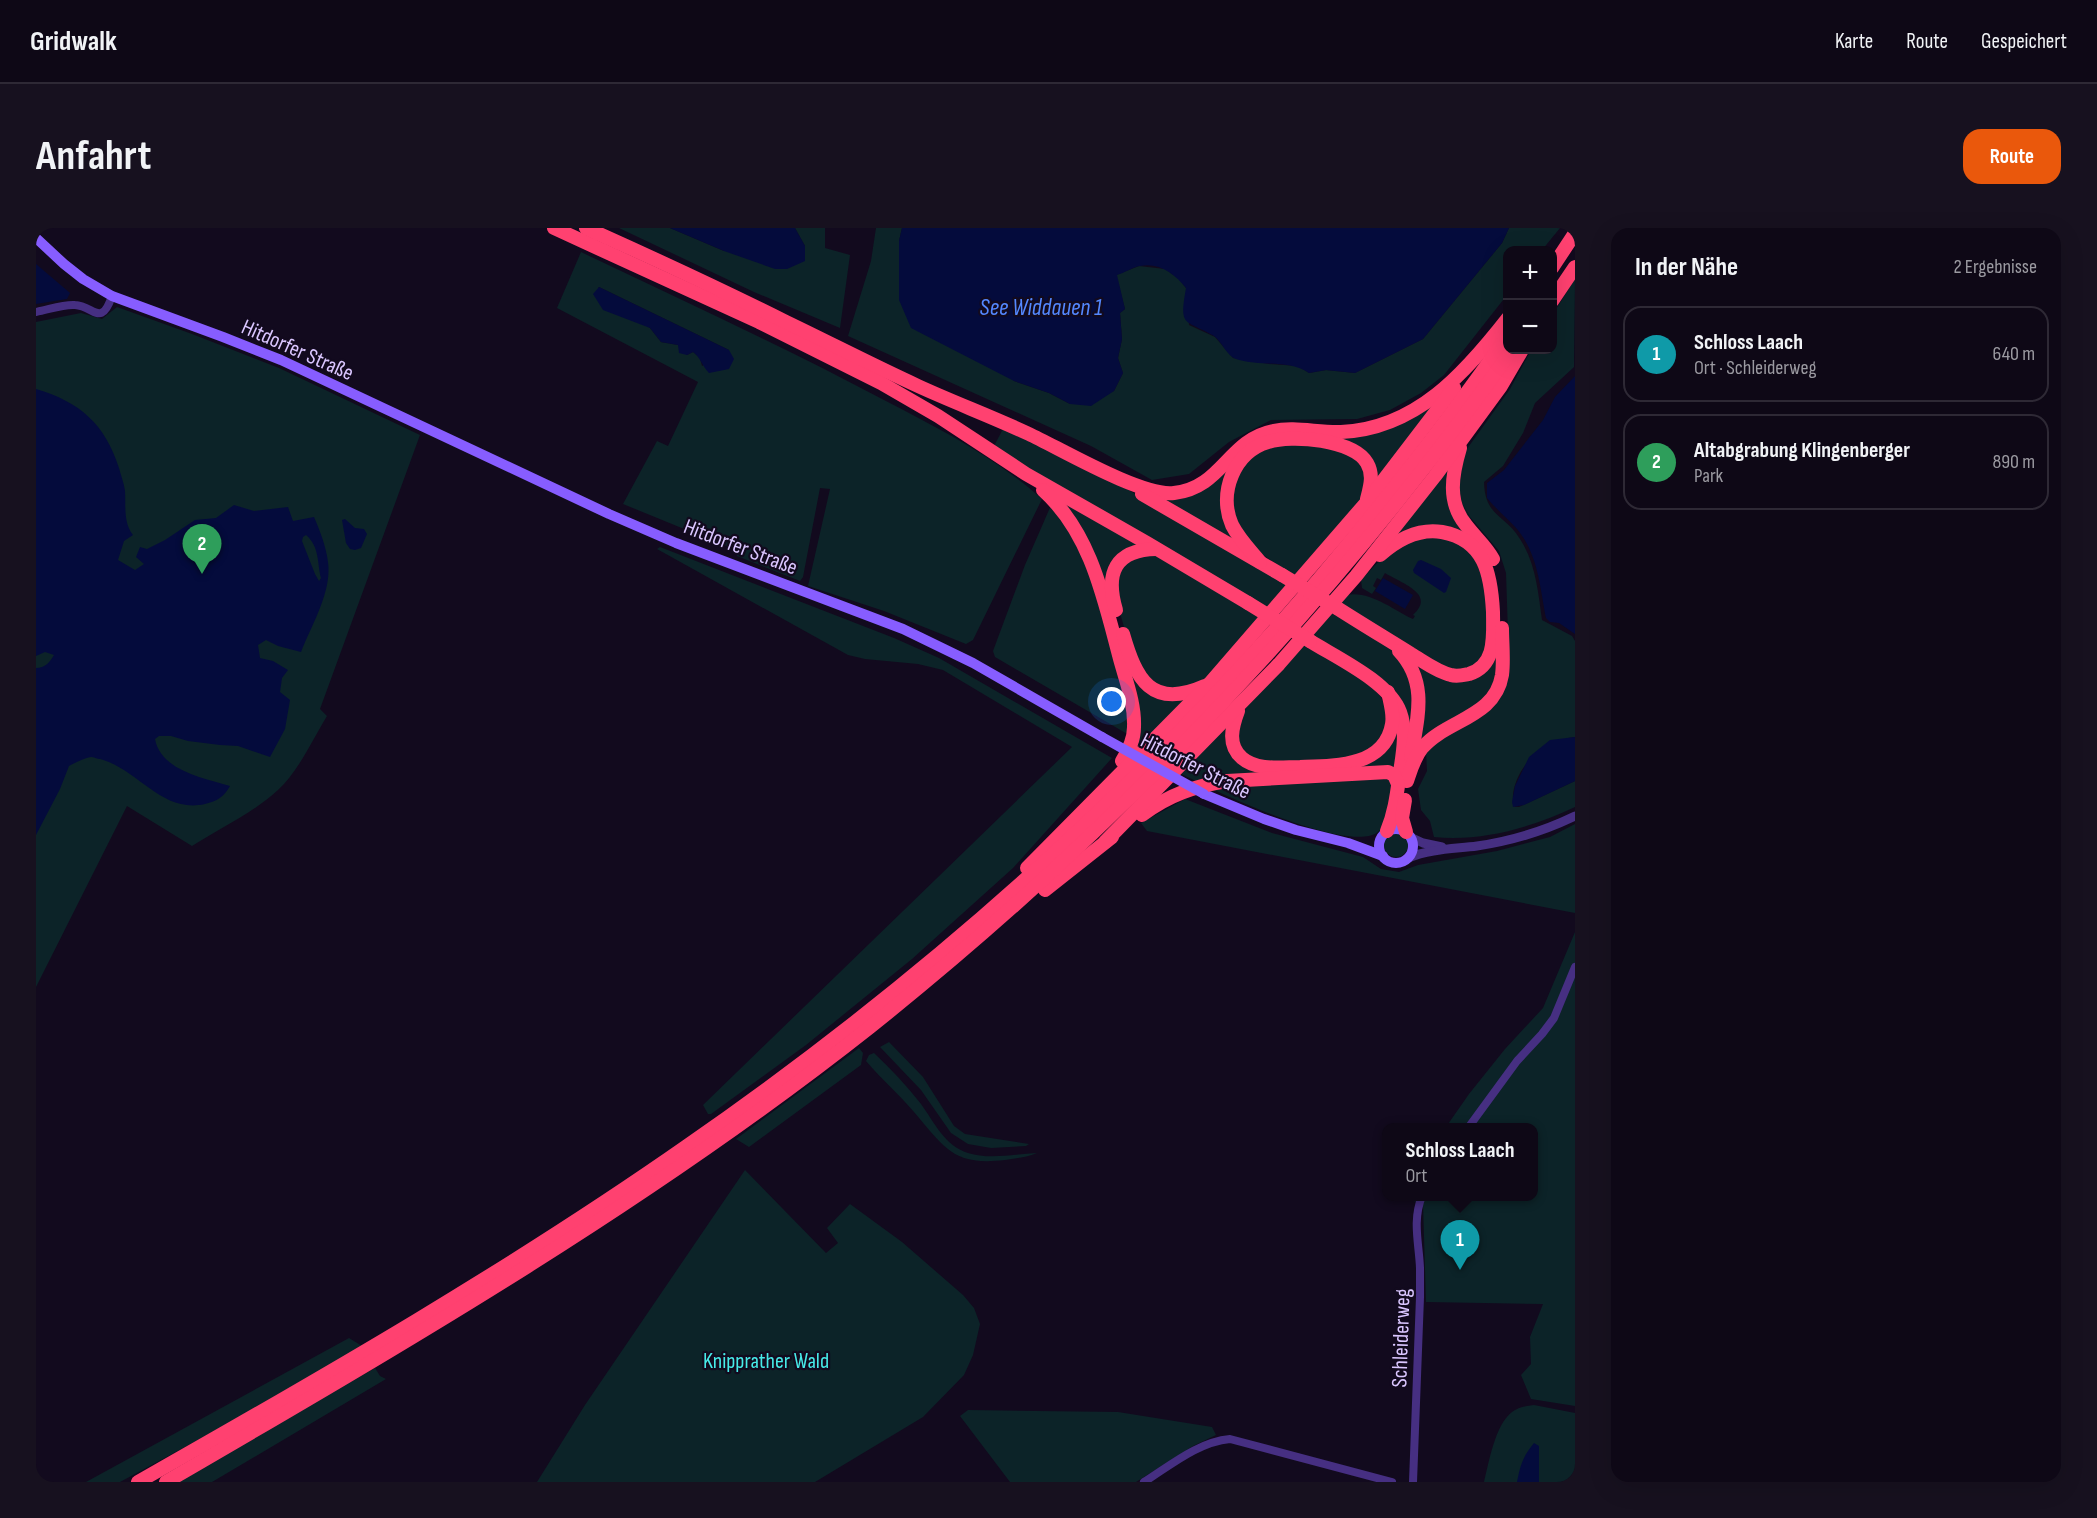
<!DOCTYPE html>
<html lang="de">
<meta charset="utf-8">
<style>
:root{--surface:#0e0816;--page:#17111f;--text:#f1f3f6;--muted:#9b9aa1;--line:#2e2935;--accent:#ea580c}
body{margin:0;font-family:"Sofia Sans Condensed",sans-serif;background:var(--page);color:var(--text)}
.controls{position:absolute;right:18px;top:18px;display:grid;overflow:hidden;border-radius:12px;box-shadow:0 6px 24px #0002}
.controls button{width:54px;height:54px;display:grid;place-items:center;padding:0;border:0;border-bottom:2px solid var(--line);background:var(--surface);color:var(--text);font:30px sans-serif}
.you{position:absolute;left:1076px;top:474px;width:21px;height:21px;margin:-15px;border:4px solid #fff;border-radius:50%;background:#1a73e8;box-shadow:0 0 0 9px #1a73e833}
.badge{display:grid;place-items:center;width:39px;height:39px;border-radius:50%;background:var(--accent);color:#fff;font-size:20px;font-weight:700}
.pin{position:absolute;translate:-50% -50px;filter:drop-shadow(0 2px 3px #0008)}
.pin::after{content:'';position:absolute;top:32px;width:21px;height:18px;background:inherit;clip-path:polygon(0 0,100% 0,50% 100%)}
.popup{position:absolute;left:1346px;top:895px;width:156px;height:78px;box-sizing:border-box;display:grid;place-content:center;border-radius:12px;background:var(--surface);filter:drop-shadow(0 2px 4px #0005);font-size:20px;white-space:nowrap;color:var(--muted)}
.popup b{font-size:22px;color:var(--text)}
.popup::after{content:'';position:absolute;left:50%;top:100%;margin-left:-12px;border:12px solid transparent;border-top-color:var(--surface)}
.list{margin:0;padding:0;list-style:none}
h2{display:flex;justify-content:space-between;align-items:center;height:78px;margin:0;padding:0 24px;font-size:26px}
h2 small{font-size:20px;font-weight:400;color:var(--muted)}
.list li{display:grid;grid-template-columns:39px 1fr auto;gap:18px;align-items:center;box-sizing:border-box;height:96px;margin:0 12px 12px;padding:0 12px;border:2px solid var(--line);border-radius:18px}
.list b{display:block;font-size:22px;white-space:nowrap}
.list p{margin:0;font-size:20px;white-space:nowrap;color:var(--muted)}
.list em{font-size:20px;font-style:normal;color:var(--muted)}
.map{position:relative;flex:none;width:1539px;height:1254px;overflow:hidden;border-radius:18px}
header{display:flex;align-items:center;gap:36px;box-sizing:border-box;height:84px;padding:0 30px;background:var(--surface);border-bottom:2px solid var(--line)}
header strong{font-size:28px}
nav{display:flex;gap:33px;margin-inline-start:auto;font-size:21px}
.intro{display:flex;align-items:center;justify-content:space-between;box-sizing:border-box;height:144px;padding:0 36px}
h1{margin:0;font-size:42px}
.button{padding:15px 27px;border-radius:18px;background:var(--accent);color:#fff;font-size:21px;font-weight:700}
main{display:flex;gap:36px;padding:0 36px}
aside{flex:1;background:var(--surface);border-radius:18px;box-shadow:0 6px 24px #0002}
.map>svg:first-child{display:block}
.green{fill:#0c2328;fill-rule:evenodd}
.water{fill:#040b3c;fill-rule:evenodd}
.lines{fill:none;stroke-linecap:round;stroke-linejoin:round}
.minor{stroke:#462f82;stroke-width:8}
.tertiary{stroke:#462f82;stroke-width:9}
.secondary{stroke:#875dff;stroke-width:10}
.motorway{stroke:#ff4170;stroke-width:14}
.secondary-bridge{stroke:#875dff;stroke-width:10}
.motorway-bridge{stroke:#ff4170;stroke-width:14}
.labels{text-anchor:middle;stroke-width:4.5;stroke-linejoin:round;paint-order:stroke}
.street-label{font-size:22px;fill:#dac6ff;stroke:#120a1e}
.park-label{font-size:22px;fill:#47eae8;stroke:#120a1e}
.water-label{font-size:24px;font-style:italic;fill:#5488ff;stroke:#120a1e}
</style>
<header>
<strong>Gridwalk</strong>
<nav><a>Karte</a><a>Route</a><a>Gespeichert</a></nav>
</header>
<div class="intro"><h1>Anfahrt</h1><a class="button">Route</a></div>
<main>
<div class="map">
<svg width="1539" height="1254" viewBox="0 0 1539 1254">
<rect width="100%" height="100%" fill="#120a1e"/>
<g class="green">
<polygon points="583,0 634,0 688,23 769,18 759,0 789,0 789,20 814,27 804,100 718,64"/>
<polygon points="840,0 866,0 863,13 978,153 1013,165 1034,176 1078,163 1087,145 1082,130 1086,111 1084,85 1089,81 1080,47 1103,38 1129,41 1143,51 1150,60 1153,97 1179,109 1197,130 1233,136 1262,138 1273,145 1290,142 1319,145 1387,111 1466,15 1473,0 1524,0 1506,22 1472,22 1471,67 1408,147 1385,165 1354,182 1321,191 1235,192 1193,214 1153,246 1116,252 1055,218 812,108 835,33"/>
<path d="M545 24C647 73 749 119 848 172 904 201 959 229 1006 271L937 412 930 416 848 383 772 358 794 261 784 260 767 349 764 353 701 328 702 323 587 276 621 213 632 218 662 154 521 80ZM562 59H563L693 122 666 138 664 130 657 124 651 127 642 117 625 114 614 100Z"/>
<path d="M1539 51 1538 139 1499 175 1487 205 1467 238 1448 254C1449 289 1469 286 1484 311 1500 336 1502 364 1506 392L1536 408 1539 413V509L1532 510C1524 515 1491 533 1488 539 1481 548 1473 568 1479 579H1483L1539 553V579C1497 599 1446 614 1398 609L1394 593 1385 582 1382 561 1391 543 1390 523 1405 509 1445 488 1473 435 1470 345 1463 323 1434 289 1423 270 1420 249 1428 225 1474 161 1495 122H1516L1517 86Z"/>
<path d="M81 79 156 106 243 140 384 207 284 481 291 488C277 511 262 544 242 562 217 585 184 600 156 618L91 578 0 759V94L45 85 66 91Z"/>
<path d="M1405 170 1339 257C1338 248 1338 239 1333 231 1325 217 1307 213 1293 210 1242 201 1186 213 1186 276 1187 296 1203 306 1207 321L1118 268C1130 267 1142 269 1154 265 1186 255 1198 219 1230 207 1248 201 1267 205 1285 206 1333 209 1366 196 1405 170Z"/>
<polygon points="968,199 1074,251 1253,357 1232,380 957,220"/>
<polygon points="1243,214 1306,220 1330,238 1328,267 1261,350 1220,322 1195,286 1198,246 1207,234"/>
<path d="M1413 239 1412 249C1428 281 1456 324 1461 360V452L1450 472 1382 518 1374 430 1408 452 1410 449 1443 447 1461 363 1429 308 1358 309Z"/>
<polygon points="1021,267 1110,317 1092,323 1074,370 1089,425 1105,454 1156,466 1102,523 1097,519 1090,440"/>
<polygon points="1016,275 1045,317 1091,463 1093,507 959,429 957,423 989,337"/>
<path d="M1407 308 1435 322 1450 349 1452 419 1440 439 1412 443 1303 376 1310 367C1334 362 1357 382 1377 391L1379 388 1377 387C1401 366 1365 355 1349 345L1345 352 1341 350 1337 358 1340 360 1336 366 1326 360 1325 352 1350 326 1371 312Z"/>
<polygon points="624,319 858,410 903,430 1076,530 977,640 876,731 770,817 675,886 672,886 667,877 1036,519 907,442 882,436 829,431 812,427 621,321"/>
<polygon points="1115,325 1227,389 1172,449 1166,454 1135,463 1115,454 1094,419 1078,365 1086,334"/>
<path d="M1298 383C1329 403 1372 421 1378 463 1380 475 1374 504 1372 518L1368 485 1275 409Z"/>
<path d="M1268 415 1331 454 1345 469 1350 481 1351 491 1344 513 1321 531 1230 536 1208 527C1205 521 1200 512 1199 505 1197 485 1253 431 1268 415Z"/>
<polygon points="1364,492 1362,540 1162,554 1145,546 1191,497 1206,533 1325,536"/>
<path d="M1351 547 1358 552C1355 569 1355 594 1342 604 1315 625 1199 572 1170 558Z"/>
<polygon points="1149,571 1236,605 1327,629 1345,641 1363,644 1382,637 1461,623 1514,609 1539,596 1539,685 1111,603 1105,595"/>
<circle cx="1360" cy="617" r="12"/>
<polygon points="1539,704 1539,1178 1495,1171 1485,1147 1495,1136 1494,1109 1507,1076 1390,1074 1387,976 1377,973 1377,969 1498,968 1498,900 1410,899 1433,866 1469,821 1507,780"/>
<polygon points="853,814 887,849 918,898 929,906 993,916 990,918 955,920 932,916 915,905 885,862 844,819"/>
<polygon points="823,820 827,825 825,837 713,919 700,911"/>
<path d="M838 825C855 841 871 858 885 876 898 894 909 918 932 925 954 932 978 926 1001 925 990 930 980 930 969 932 917 938 909 920 878 884 863 866 845 851 830 833L833 827Z"/>
<polygon points="709,942 790,1025 802,1015 791,1000 814,976 866,1014 927,1067 938,1080 944,1096 937,1127 928,1147 887,1189 779,1254 501,1254 549,1177"/>
<polygon points="313,1110 326,1118 175,1205 84,1254 50,1254"/>
<polygon points="339,1140 344,1148 350,1151 176,1254 142,1254"/>
<path d="M1498 1177 1539 1185V1254H1448C1453 1234 1459 1197 1476 1184 1482 1179 1490 1178 1498 1177Z"/>
<polygon points="932,1182 1082,1184 1176,1199 1180,1207 1157,1218 1100,1254 974,1254 924,1188"/>
</g>
<g class="water">
<polygon points="634,0 759,0 769,18 769,33 751,41 739,41 688,23"/>
<path d="M866 0H1473L1466 15 1387 111 1319 145 1290 142 1273 145C1252 131 1224 139 1200 131 1191 128 1186 114 1178 108 1148 91 1143 100 1150 60 1139 46 1123 34 1104 38 1097 39 1088 45 1081 47L1089 81 1084 85 1086 111 1082 130 1087 145 1078 163 1055 178 1034 176 1013 165 978 153 875 100 863 72V13Z"/>
<polygon points="0,36 34,65 31,71 0,76"/>
<path d="M563 59 693 122 698 131 693 141 673 145C666 138 665 130 657 124L651 127 643 125 642 117 625 114 614 100 567 82 557 66Z"/>
<path d="M1539 148V406L1523 395 1514 394 1510 390C1504 359 1502 326 1481 301 1471 290 1460 281 1451 270V255L1468 242 1507 192 1519 169Z"/>
<path d="M0 161C44 174 69 196 83 240 85 248 88 255 89 263 90 278 87 294 97 307L88 313 82 332 99 342 108 336 100 329 104 319 111 321 129 312 159 292 180 290 198 277 218 283 252 279 257 293 278 289C284 303 290 318 292 334 296 364 276 396 265 424L242 418 230 412 222 417 224 430 237 433 252 442 246 450 244 464 254 472 249 501 234 529 202 518 184 517 152 513 135 508H123L119 511C125 543 168 550 194 558 188 569 181 573 169 576 126 586 102 541 64 531 61 531 58 529 55 529 48 530 39 535 33 538L24 561 0 607V440C9 440 14 434 18 427L9 424 0 428ZM270 307C284 319 281 335 285 350L283 353 279 346 266 313 267 309Z"/>
<polygon points="309,291 319,300 328,301 331,306 325,320 319,322 314,321 310,315 306,292"/>
<polygon points="1385,332 1405,341 1415,350 1410,364 1408,365 1378,345 1377,342 1382,333"/>
<polygon points="1347,350 1377,367 1369,381 1339,363"/>
<polygon points="1539,509 1539,553 1488,577 1477,579 1476,574 1479,558 1493,529 1514,512"/>
<path d="M1498 1215 1503 1218V1254H1481C1484 1238 1487 1228 1498 1215Z"/>
</g>
<g class="lines">
<g class="minor">
<path d="M0 84C12 82 27 76 39 77 58 78 65 100 76 68"/>
<polyline points="1432,900 1481,833 1506,806 1518,790 1539,739"/>
<path d="M1108 1254C1135 1237 1162 1214 1194 1211L1356 1254"/>
<path d="M1377 1254 1384 1069C1384 1059 1384 1050 1384 1040 1383 1015 1376 993 1386 968"/>
</g>
<g class="tertiary">
<polyline points="1374,609 1387,615 1406,619"/>
<path d="M1372 630C1394 621 1417 621 1441 618 1475 613 1508 603 1539 588"/>
</g>
<g class="secondary">
<polyline points="0,10 28,36 47,51 76,68 187,109 245,132 573,286 640,315 867,401 937,435 1066,509"/>
<polyline points="1168,566 1228,591 1260,602 1312,615 1347,628"/>
<circle cx="1360" cy="618" r="17"/>
</g>
<g class="motorway">
<polyline points="518,0 723,94 845,155 902,188 990,246 1111,315 1212,375"/>
<path d="M550 0C617 30 684 61 750 94 794 115 838 138 882 158 919 175 957 189 993 206 1025 221 1106 269 1138 265 1186 260 1192 212 1237 203 1259 198 1282 205 1305 204 1380 201 1429 145 1472 90"/>
<polyline points="1516,40 1539,5"/>
<polyline points="1516,73 1539,39"/>
<path d="M1424 220C1416 247 1411 274 1430 297 1439 309 1450 318 1457 331"/>
<path d="M1007 262C1055 305 1068 371 1084 431 1090 453 1099 476 1098 499 1098 512 1093 522 1086 533"/>
<polyline points="1106,266 1246,347"/>
<path d="M1224 334C1214 322 1203 311 1196 297 1182 265 1198 224 1232 214 1256 206 1318 212 1331 235 1338 247 1334 259 1331 271"/>
<path d="M1301 380C1326 396 1351 411 1375 426 1387 433 1401 444 1415 447 1421 449 1428 447 1433 446 1461 437 1457 407 1457 384 1455 346 1449 312 1406 304 1382 300 1361 312 1344 327"/>
<path d="M1080 382C1069 345 1079 322 1120 321"/>
<path d="M1087 406C1100 451 1115 482 1169 458"/>
<path d="M1274 413C1301 430 1353 454 1364 484 1371 503 1367 525 1364 544 1361 565 1359 584 1351 603"/>
<path d="M1363 423C1393 455 1381 491 1375 530"/>
<path d="M1202 483C1196 499 1191 517 1206 530 1221 543 1246 539 1264 539 1298 538 1349 539 1356 496 1358 486 1354 474 1352 464"/>
<path d="M1371 553C1375 541 1378 530 1386 520 1411 491 1459 490 1466 447 1468 432 1466 415 1466 400"/>
<polyline points="1369,572 1366,590 1370,604"/>
<path d="M1106 587C1132 567 1159 558 1191 553L1352 544 1358 547 1362 556"/>
<polyline points="1069,614 1243,436 1320,348 1399,248 1465,158 1486,122"/>
<polyline points="991,640 1174,455 1330,275 1418,160"/>
<polyline points="1009,662 1076,609"/>
<path d="M102 1254C289 1148 475 1041 651 918 902 744 1130 539 1324 302 1375 239 1426 174 1472 107"/>
<path d="M130 1254C371 1114 614 973 834 799 1081 602 1293 379 1476 122"/>
</g>
<polyline class="secondary-bridge" points="1066,509 1168,566"/>
<g class="motorway-bridge">
<polyline points="1246,347 1301,380"/>
<polyline points="1212,375 1274,413"/>
</g>
</g>
<g class="labels">
<g class="street-label">
<text transform="translate(262 121) rotate(24)" y="8">Hitdorfer Straße</text>
<text transform="translate(705 318) rotate(21)" y="8">Hitdorfer Straße</text>
<text transform="translate(1160 537) rotate(27)" y="8">Hitdorfer Straße</text>
<text transform="translate(1364 1110) rotate(-88)" y="8">Schleiderweg</text>
</g>
<g class="park-label">
<text x="730" y="1140">Knipprather Wald</text>
</g>
<g class="water-label">
<text x="1005" y="87">See Widdauen 1</text>
</g>
</g>
</svg>
<div class="controls">
<button>+</button>
<button>−</button>
</div>
<div class="you"></div>
<div class="pin badge" style="left:1424px;top:1042px;background:#0f9aa8">1</div>
<div class="popup"><b>Schloss Laach</b>Ort</div>
<div class="pin badge" style="left:166px;top:346px;background:#2e9e5b">2</div>
</div>
<aside>
<h2>In der Nähe<small>2 Ergebnisse</small></h2>
<ul class="list">
<li><span class="badge" style="background:#0f9aa8">1</span><div><b>Schloss Laach</b><p>Ort · Schleiderweg</p></div><em>640 m</em></li>
<li><span class="badge" style="background:#2e9e5b">2</span><div><b>Altabgrabung Klingenberger</b><p>Park</p></div><em>890 m</em></li>
</ul>
</aside>
</main>
